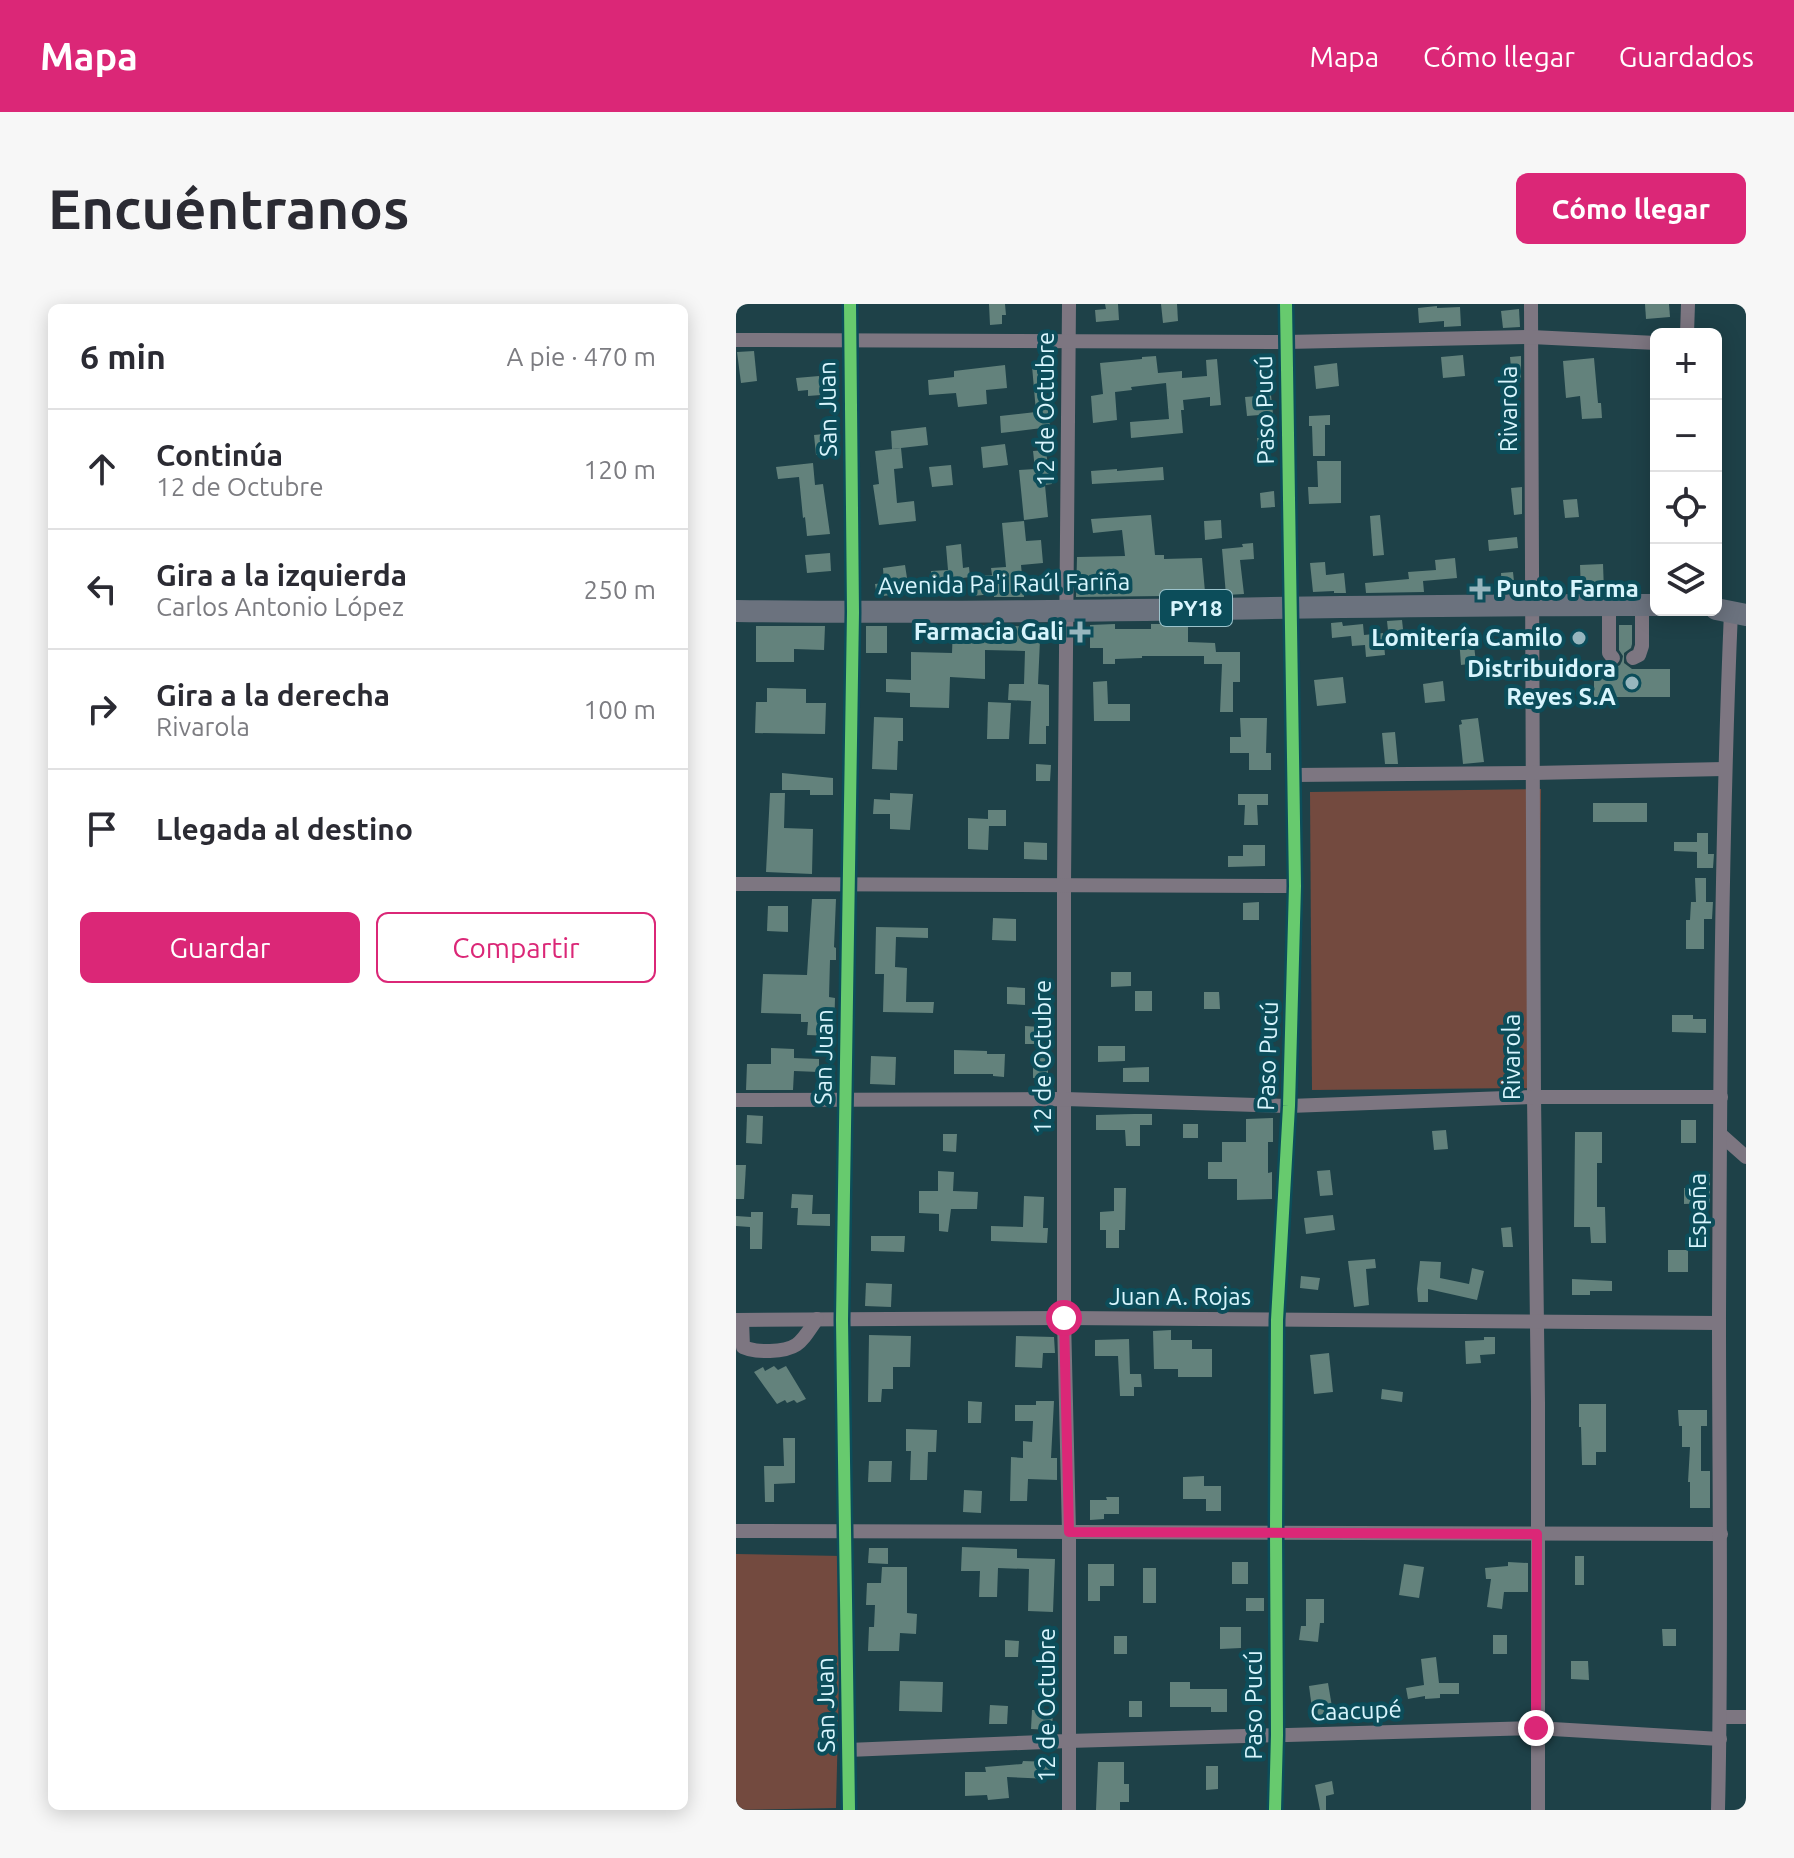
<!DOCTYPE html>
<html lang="es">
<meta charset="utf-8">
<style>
:root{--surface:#fff;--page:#f7f7f7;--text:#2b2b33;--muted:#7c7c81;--line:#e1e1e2;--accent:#db2777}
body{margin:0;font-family:Ubuntu,sans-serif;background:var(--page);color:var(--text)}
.controls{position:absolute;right:24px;top:24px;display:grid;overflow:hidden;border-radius:12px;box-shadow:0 4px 20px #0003}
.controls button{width:72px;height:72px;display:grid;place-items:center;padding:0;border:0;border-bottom:2px solid var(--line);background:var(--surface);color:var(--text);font:40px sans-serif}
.stop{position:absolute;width:24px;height:24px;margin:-18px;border:6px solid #db2777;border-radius:50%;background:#fff}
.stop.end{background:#db2777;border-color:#fff;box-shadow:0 2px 8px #0008}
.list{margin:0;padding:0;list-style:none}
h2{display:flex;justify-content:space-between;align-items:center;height:104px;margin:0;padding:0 32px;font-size:34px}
h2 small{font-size:26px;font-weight:400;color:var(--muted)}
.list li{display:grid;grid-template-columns:52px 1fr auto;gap:24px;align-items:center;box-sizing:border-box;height:120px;padding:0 32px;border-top:2px solid var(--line)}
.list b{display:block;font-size:30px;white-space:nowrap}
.list p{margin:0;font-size:26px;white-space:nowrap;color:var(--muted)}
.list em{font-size:26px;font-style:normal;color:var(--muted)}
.actions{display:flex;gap:16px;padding:24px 32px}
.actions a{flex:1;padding:18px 0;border:2px solid var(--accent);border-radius:12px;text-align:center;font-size:28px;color:var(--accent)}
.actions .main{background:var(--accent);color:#fff}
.icon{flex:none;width:44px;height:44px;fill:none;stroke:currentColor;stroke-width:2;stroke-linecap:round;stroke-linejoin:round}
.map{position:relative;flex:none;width:1010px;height:1506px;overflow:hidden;border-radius:12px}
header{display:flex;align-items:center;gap:48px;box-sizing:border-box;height:112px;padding:0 40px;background:var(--accent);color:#fff}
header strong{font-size:38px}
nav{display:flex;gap:44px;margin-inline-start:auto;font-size:28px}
.intro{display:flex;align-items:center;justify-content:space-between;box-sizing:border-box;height:192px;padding:0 48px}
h1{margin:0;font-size:56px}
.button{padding:20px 36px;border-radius:12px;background:var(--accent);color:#fff;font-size:28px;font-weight:700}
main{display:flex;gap:48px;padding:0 48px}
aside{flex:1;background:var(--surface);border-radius:12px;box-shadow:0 4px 20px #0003}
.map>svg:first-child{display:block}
.green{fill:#734a3f}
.building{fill:#63827c}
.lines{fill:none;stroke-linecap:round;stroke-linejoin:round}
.minor{stroke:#7d7681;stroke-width:14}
.highway{stroke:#6b727e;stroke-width:22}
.cycleway-casing{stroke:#0c4d5a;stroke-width:17}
.cycleway{stroke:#67ca6e;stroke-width:12}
.route{stroke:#db2777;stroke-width:10}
.poi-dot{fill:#97b6be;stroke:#0c4d5a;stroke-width:3}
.labels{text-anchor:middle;stroke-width:8;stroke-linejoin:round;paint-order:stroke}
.shield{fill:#0c4d5a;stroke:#9bc3cc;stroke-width:2}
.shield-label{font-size:22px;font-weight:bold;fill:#d8f5fd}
.street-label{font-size:24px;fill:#d8f5fd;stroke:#0c4d5a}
.poi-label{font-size:24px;font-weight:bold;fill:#d8f5fd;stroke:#0c4d5a;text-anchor:end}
</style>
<header>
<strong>Mapa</strong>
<nav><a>Mapa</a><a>Cómo llegar</a><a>Guardados</a></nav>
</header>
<div class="intro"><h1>Encuéntranos</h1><a class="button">Cómo llegar</a></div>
<main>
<aside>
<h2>6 min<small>A pie · 470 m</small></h2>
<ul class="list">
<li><svg class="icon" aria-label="ahead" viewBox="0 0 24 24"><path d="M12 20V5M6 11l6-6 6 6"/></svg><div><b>Continúa</b><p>12 de Octubre</p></div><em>120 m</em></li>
<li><svg class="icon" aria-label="left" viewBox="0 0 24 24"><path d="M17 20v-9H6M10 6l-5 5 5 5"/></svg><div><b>Gira a la izquierda</b><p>Carlos Antonio López</p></div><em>250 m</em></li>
<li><svg class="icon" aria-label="right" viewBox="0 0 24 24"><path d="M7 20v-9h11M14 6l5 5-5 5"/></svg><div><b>Gira a la derecha</b><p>Rivarola</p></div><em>100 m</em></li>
<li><svg class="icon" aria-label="arrive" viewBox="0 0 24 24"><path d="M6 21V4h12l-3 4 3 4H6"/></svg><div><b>Llegada al destino</b></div></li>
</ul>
<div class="actions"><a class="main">Guardar</a><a>Compartir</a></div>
</aside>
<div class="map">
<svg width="1010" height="1506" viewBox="0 0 1010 1506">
<rect width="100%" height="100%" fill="#1e4148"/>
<g class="green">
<polygon points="805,485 803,784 576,786 574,488"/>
<polygon points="0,1250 106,1252 100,1504 0,1506"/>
</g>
<g class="building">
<polygon points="253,0 269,0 270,11 266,11 266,20 254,21"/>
<polygon points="369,0 382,0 383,16 360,18 359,6 370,5"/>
<polygon points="425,0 441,0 442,17 427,19"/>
<polygon points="909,0 933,0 934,13 910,15"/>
<polygon points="701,2 701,4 724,3 725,22 708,23 708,17 683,19 682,4"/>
<polygon points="783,5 784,23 767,24 765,7"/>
<polygon points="18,47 21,77 5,79 1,48"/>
<polygon points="727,51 729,72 707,74 705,53"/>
<polygon points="420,52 422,69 446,67 446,74 471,72 470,56 481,55 485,101 474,102 474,93 447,96 448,106 445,106 447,129 395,134 394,118 433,115 430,79 395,83 396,86 379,88 381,116 357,119 355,92 367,90 364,59 406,55 406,53"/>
<polygon points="785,52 785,74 776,75 774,53"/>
<polygon points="858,54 862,99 865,99 866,114 846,115 844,92 830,94 827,57"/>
<polygon points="601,59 603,82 580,85 578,62"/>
<polygon points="317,60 320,88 310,89 314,123 265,129 264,112 300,108 296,62"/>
<polygon points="269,61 271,84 250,86 251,100 222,103 220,89 193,91 192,76 218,73 218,67"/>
<polygon points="83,72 85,91 72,92 72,86 62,87 60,74"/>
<polygon points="535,91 537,110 511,112 509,93"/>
<polygon points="594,111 594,121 589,121 589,152 577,152 576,122 573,122 573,112"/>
<polygon points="97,123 99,142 94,143 95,149 80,151 78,131 88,130 87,124"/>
<polygon points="190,123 192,141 156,145 155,127"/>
<polygon points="532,133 535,158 524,159 521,134"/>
<polygon points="269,140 272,161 247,164 245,143"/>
<polygon points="165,144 167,164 158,165 161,199 178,197 180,217 143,221 137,181 143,180 139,147"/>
<polygon points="310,146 312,163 314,163 316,180 309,181 312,213 288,216 283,166 299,165 297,147"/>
<polygon points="581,157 605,157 605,199 573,200 572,183 582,183"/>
<polygon points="77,159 79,181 87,180 94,230 71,232 69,213 67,214 63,173 42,175 40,163"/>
<polygon points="215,161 217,181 196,183 193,163"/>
<polygon points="427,163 428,176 356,180 355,167 381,165 381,167"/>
<polygon points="786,183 786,210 778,211 775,184"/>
<polygon points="538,187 539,203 525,204 524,189"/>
<polygon points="841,195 843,213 829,214 827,196"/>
<polygon points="415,211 419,251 428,251 428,255 466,254 469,288 456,289 456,285 429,287 429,292 340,293 341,253 389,252 386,226 357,229 355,215"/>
<polygon points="644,211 648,251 637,252 634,212"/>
<polygon points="485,216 486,234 469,236 468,217"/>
<polygon points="288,217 290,237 305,236 307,259 285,261 288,293 258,293 258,290 236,292 234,273 256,271 255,264 270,263 266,219"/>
<polygon points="781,233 782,244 753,247 752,236"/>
<polygon points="517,239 518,255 504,256 508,290 490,291 486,245 507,243 506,240"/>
<polygon points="225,240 227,264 233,263 234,273 212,276 213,291 198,292 195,267 212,266 210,242"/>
<polygon points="94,249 95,267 71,269 69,251"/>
<polygon points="719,254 721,274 687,277 688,288 630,289 629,279 673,275 672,268 700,266 699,256"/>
<polygon points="589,258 590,271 608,269 610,289 598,289 598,287 577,288 574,259"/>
<polygon points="867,260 868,287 845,287 844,261"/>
<polygon points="169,261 171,274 160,275 161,290 141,293 139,280 148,279 147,264"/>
<polygon points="777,268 779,287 766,287 765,269"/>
<polygon points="666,316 668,334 653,336 651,317"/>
<polygon points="606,318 607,322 627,320 628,331 647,329 649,351 630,353 629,341 616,342 615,332 596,334 595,319"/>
<polygon points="379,320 379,325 415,325 415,320 429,320 429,322 452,322 452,338 479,339 480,348 504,348 504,378 497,378 497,408 484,408 486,360 468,360 468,352 406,352 406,354 379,355 379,360 367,360 367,344 354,344 354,321"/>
<polygon points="270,321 289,323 289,336 304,336 302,380 313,381 313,422 310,422 310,440 293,440 295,397 272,396 273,380 288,380 289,347 249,346 249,375 214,373 213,404 174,403 174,389 150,388 150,375 175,376 175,348 216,349 217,322"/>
<polygon points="883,321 896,321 896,340 895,344 888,349 888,359 896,365 934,365 934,393 858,393 858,365 877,365 884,361 886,357 887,352 883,346"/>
<polygon points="20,322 89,322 88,346 58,345 58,358 20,358"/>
<rect x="130" y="322" width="21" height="27"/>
<polygon points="737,332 740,359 725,361 723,334"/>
<polygon points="607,373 610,399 581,402 578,376"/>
<polygon points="371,377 372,400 394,400 394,417 358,417 357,378"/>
<polygon points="707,377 709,397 689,399 687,380"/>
<polygon points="31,384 70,385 70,399 90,399 89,430 19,429 20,398 31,398"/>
<polygon points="252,398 275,399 273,435 251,435"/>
<polygon points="138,413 167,414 167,437 162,437 161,466 136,465"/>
<polygon points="504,414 531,414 530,449 535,449 535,466 513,466 513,449 494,449 494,433 505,433"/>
<polygon points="742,414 748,458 727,460 723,421 726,420 725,416"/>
<polygon points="659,428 662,460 649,460 646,429"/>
<polygon points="300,460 315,461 314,477 300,477"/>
<polygon points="46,469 97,474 97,491 74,491 74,486 46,486"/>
<polygon points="34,489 49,489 48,524 77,525 76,570 30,568"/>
<polygon points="154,489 177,490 174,526 154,525 154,510 137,510 138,495 154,496"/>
<polygon points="502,490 532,490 532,501 521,501 522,521 508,521 509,501 502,501"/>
<rect x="857" y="499" width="54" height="19"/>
<polygon points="252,506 270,506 270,522 253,522 252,546 232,545 232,514 252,515"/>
<polygon points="961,529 972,529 972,550 978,550 977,564 961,564 961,548 938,547 938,538 961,538"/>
<polygon points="288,538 311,539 311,556 288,555"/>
<polygon points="507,541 529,541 529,562 492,563 492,552 507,552"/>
<polygon points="959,574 970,574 970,598 977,598 976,615 968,615 968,645 950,645 950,616 954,616 955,598 960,598"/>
<polygon points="76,595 100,595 98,643 100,644 100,656 94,656 93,693 99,694 98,732 71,731 72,718 65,718 65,710 25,709 27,670 71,671"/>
<polygon points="523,598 523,616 507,616 507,599"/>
<polygon points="32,602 52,602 52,628 31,627"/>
<polygon points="257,614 280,615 280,637 256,636"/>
<polygon points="140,623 192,624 192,634 160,633 159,663 171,664 170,698 198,698 197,709 147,708 148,670 139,670"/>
<polygon points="375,668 395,668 395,682 375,683"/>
<polygon points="271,683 289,684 289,701 271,700"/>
<rect x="399" y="687" width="17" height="20"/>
<polygon points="468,688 483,688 484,705 468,705"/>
<polygon points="936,711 957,711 957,715 970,715 970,729 936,728"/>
<polygon points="289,722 304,723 303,740 289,740"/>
<polygon points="362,742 389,742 389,757 362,758"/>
<polygon points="35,744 58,745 58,754 83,755 83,768 58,767 57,786 10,786 11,760 35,760"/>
<polygon points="218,746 251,747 251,750 269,750 268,773 257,772 257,770 218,770"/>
<rect x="297" y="748" width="15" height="26"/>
<polygon points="135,752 160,753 159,781 134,780"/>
<polygon points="413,763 413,778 387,778 387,764"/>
<polygon points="398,810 416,810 416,821 404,821 404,842 390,842 389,826 360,826 360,811"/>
<polygon points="11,811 27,812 26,840 10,839"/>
<polygon points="537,814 537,838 532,838 532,869 536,868 536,895 501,896 501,875 472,875 472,858 486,858 486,838 510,838 510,815"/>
<rect x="945" y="816" width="15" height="23"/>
<rect x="447" y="820" width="15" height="14"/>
<polygon points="710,826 712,845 698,846 696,827"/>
<polygon points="839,828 866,828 866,859 861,859 861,903 869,903 870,939 855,939 854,923 838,923"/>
<polygon points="207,830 221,830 220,848 207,847"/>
<polygon points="0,861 10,861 8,895 0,895"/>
<polygon points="594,866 597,891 584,892 581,867"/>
<polygon points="202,867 218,868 217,887 242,888 241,905 215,905 212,928 203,927 203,910 183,909 183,887 202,887"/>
<polygon points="960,870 974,870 974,899 948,900 948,884 960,884"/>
<polygon points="378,884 390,884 389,926 383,926 383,944 370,944 370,926 364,926 364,908 378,907"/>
<polygon points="56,890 77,891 76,910 94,910 94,922 61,921 62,904 55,904"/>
<polygon points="288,892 308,893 307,924 312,924 311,939 255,937 255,922 287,923"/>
<polygon points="15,908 27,908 26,945 14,945 14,923 0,922 0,912 15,913"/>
<polygon points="597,911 599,926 570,930 568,914"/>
<polygon points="775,923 777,943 767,943 765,924"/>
<polygon points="135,932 169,932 168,948 135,947"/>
<rect x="932" y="946" width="20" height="22"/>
<polygon points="639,955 640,964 630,965 633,1001 618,1003 612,957"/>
<polygon points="684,957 705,958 704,974 733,980 736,964 748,967 741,996 692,985 692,998 682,998 681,985"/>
<polygon points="565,972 584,974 582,986 564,984"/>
<polygon points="836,975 876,977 876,987 854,987 854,991 836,991"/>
<polygon points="130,979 156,980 155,1003 129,1002"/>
<polygon points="435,1026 435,1036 456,1036 456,1045 476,1045 476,1073 442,1073 442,1065 418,1065 417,1027"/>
<polygon points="133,1031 175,1032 174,1063 157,1063 157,1085 146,1085 145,1098 132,1098"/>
<polygon points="280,1032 318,1033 319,1049 307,1049 306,1064 279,1063"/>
<polygon points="748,1033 759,1033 759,1050 744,1051 745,1059 730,1060 729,1037 748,1036"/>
<polygon points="393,1035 394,1070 405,1070 406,1083 398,1083 398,1092 384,1092 382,1052 359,1052 359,1036"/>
<polygon points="593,1049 597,1088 578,1090 574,1051"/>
<polygon points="38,1062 42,1066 50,1062 70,1095 61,1099 58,1096 51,1099 49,1096 41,1100 18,1068 27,1063 29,1067"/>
<polygon points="646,1085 667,1088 666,1098 645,1095"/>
<polygon points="232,1097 246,1098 245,1119 232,1119"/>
<polygon points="300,1097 318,1097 315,1154 321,1154 321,1176 292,1175 291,1197 274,1197 275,1153 287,1154 287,1137 296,1138 297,1117 279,1117 279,1101 300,1101"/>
<polygon points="843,1100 870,1100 870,1148 860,1148 860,1161 846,1161 845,1123 843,1123"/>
<polygon points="942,1106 971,1106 971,1122 965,1122 965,1167 974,1167 974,1204 954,1204 954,1178 952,1178 954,1143 946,1143 946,1122 943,1122"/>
<polygon points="170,1125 201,1126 200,1148 192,1148 191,1176 174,1176 175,1147 170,1147"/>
<polygon points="47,1134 59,1134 59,1179 38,1180 38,1198 29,1198 28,1162 48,1162"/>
<polygon points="133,1157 156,1157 155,1178 132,1178"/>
<polygon points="468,1172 468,1182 485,1182 485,1207 470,1207 470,1195 447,1195 447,1173"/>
<polygon points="228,1186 246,1187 245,1209 227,1208"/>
<polygon points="370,1193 383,1193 383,1210 368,1210 368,1215 354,1216 354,1196 371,1196"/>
<polygon points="226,1243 281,1245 281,1254 319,1255 317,1308 292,1307 293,1265 262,1264 261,1293 243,1293 244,1267 225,1267"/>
<polygon points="133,1244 152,1244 152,1260 132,1259"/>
<rect x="839" y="1252" width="9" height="29"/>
<rect x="496" y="1258" width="16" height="22"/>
<polygon points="772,1258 792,1259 792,1288 768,1288 766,1305 751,1303 755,1275 750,1275 749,1264 772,1262"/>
<polygon points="352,1260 378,1260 378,1282 364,1282 364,1297 352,1297"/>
<polygon points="668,1260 688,1263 683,1294 663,1291"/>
<polygon points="146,1263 171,1263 171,1309 181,1310 180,1330 164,1329 163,1347 132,1347 133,1323 138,1323 139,1301 130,1301 131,1279 145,1279"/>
<rect x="407" y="1264" width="13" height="35"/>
<rect x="510" y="1294" width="18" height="13"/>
<polygon points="570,1295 588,1295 588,1319 584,1319 582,1338 563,1336 565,1322 570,1322"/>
<polygon points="484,1323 505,1323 505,1344 484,1345"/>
<polygon points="926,1325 940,1325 940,1342 927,1342"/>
<rect x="757" y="1331" width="14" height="19"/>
<rect x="378" y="1332" width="13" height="18"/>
<polygon points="269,1336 283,1337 282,1353 269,1353"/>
<polygon points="700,1353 703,1379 723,1379 723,1390 704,1390 704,1394 689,1395 689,1392 672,1395 670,1384 688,1381 685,1355"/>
<polygon points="835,1357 852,1357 853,1376 835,1375"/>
<polygon points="164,1377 207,1378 206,1408 163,1407"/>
<polygon points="434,1378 454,1378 454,1385 491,1385 491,1408 475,1408 475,1403 434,1403"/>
<polygon points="592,1379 597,1409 577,1412 573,1382"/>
<rect x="393" y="1397" width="13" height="16"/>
<polygon points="254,1401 272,1402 271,1420 253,1420"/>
<polygon points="296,1406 317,1406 316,1426 295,1425"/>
<polygon points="287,1457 316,1458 315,1475 271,1473 273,1494 252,1496 251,1491 229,1492 229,1468 250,1468 249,1463 286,1460"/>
<polygon points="362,1458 388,1458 388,1480 393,1480 393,1498 384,1498 384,1506 360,1506"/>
<polygon points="470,1462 482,1462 482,1485 470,1486"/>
<polygon points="596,1477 598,1490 590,1492 590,1506 584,1506 579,1481"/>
</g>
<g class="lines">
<g class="minor">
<polyline points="333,0 328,580 328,1014 333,1228 333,1506"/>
<polyline points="795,0 798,793 802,1098 802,1506"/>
<polyline points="951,30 952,0"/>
<polyline points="0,36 550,38 795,33 920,39"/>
<polyline points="873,301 873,349 877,354"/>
<polyline points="897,354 903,351 906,342 906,301"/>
<polyline points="557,471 797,469 988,465"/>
<polyline points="0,580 559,582"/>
<polyline points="0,796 329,795 553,802 798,793 985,793"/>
<polyline points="984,830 1010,853"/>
<polyline points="0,1016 328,1014 983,1019"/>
<path d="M6 1016 7 1043C16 1047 24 1047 34 1047 63 1046 65 1038 81 1015"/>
<polyline points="0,1227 985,1230"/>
<polyline points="984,1413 1010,1413"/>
<polyline points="112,1446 332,1437 800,1424 984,1435"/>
<polyline points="113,1506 106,1016 117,308 114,0"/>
<polyline points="539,1506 541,1431 540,1228 541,1016 553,802 559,582 550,0"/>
<path d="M982 1506C986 1342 983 1179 983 1016 984 780 985 543 995 307"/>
</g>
<g class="highway">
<polyline points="980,305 1010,311"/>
<path d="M0 307C307 311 613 300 920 301"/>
</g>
<defs>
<g id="cycleway">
<polyline points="113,1506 106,1016 117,308 114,0"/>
<polyline points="539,1506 541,1431 540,1228 541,1016 553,802 559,582 550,0"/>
</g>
</defs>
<use href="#cycleway" class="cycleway-casing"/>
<use href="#cycleway" class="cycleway"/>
</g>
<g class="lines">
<polyline class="route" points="328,1014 333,1228 801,1230 800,1424"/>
</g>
<g class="poi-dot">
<path d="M740 273h8v8h8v8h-8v8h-8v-8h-8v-8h8z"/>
<path d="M340 316h8v8h8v8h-8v8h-8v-8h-8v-8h8z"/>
<circle cx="843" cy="334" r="8"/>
<circle cx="896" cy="379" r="8"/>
</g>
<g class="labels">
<rect class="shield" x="424" y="286" width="72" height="36" rx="6"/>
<g class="shield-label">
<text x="460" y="312">PY18</text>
</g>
<g class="street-label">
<text transform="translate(92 105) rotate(-91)" y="8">San Juan</text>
<text transform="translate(310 105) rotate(-90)" y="8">12 de Octubre</text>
<text transform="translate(773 105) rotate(-90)" y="8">Rivarola</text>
<text transform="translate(529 106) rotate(-91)" y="8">Paso Pucú</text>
<text transform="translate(268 280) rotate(-1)" y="8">Avenida Pa'i Raúl Fariña</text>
<text transform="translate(532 752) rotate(-88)" y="8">Paso Pucú</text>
<text transform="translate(88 753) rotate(-89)" y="8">San Juan</text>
<text transform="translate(307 753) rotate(-90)" y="8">12 de Octubre</text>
<text transform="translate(776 753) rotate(-90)" y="8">Rivarola</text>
<text transform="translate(962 907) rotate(-90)" y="8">España</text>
<text x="444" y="1001">Juan A. Rojas</text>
<text transform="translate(90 1401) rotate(-91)" y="8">San Juan</text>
<text transform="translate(311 1401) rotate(-90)" y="8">12 de Octubre</text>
<text transform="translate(518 1401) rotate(-90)" y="8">Paso Pucú</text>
<text transform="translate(620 1407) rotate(-2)" y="8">Caacupé</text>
</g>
<g class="poi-label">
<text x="760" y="293" text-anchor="start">Punto Farma</text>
<text x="328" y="336">Farmacia Gali</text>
<text x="827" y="342">Lomitería Camilo</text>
<text x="880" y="373">Distribuidora<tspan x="880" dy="28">Reyes S.A</tspan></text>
</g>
</g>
</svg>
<div class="controls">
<button>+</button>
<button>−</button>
<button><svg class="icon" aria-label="locate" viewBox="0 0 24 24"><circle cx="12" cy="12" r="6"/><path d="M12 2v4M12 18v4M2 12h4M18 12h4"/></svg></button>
<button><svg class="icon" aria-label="layers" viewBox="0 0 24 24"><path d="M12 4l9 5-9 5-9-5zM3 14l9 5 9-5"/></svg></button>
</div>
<div class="stop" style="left:328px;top:1014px"></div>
<div class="stop end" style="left:800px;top:1424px"></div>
</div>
</main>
